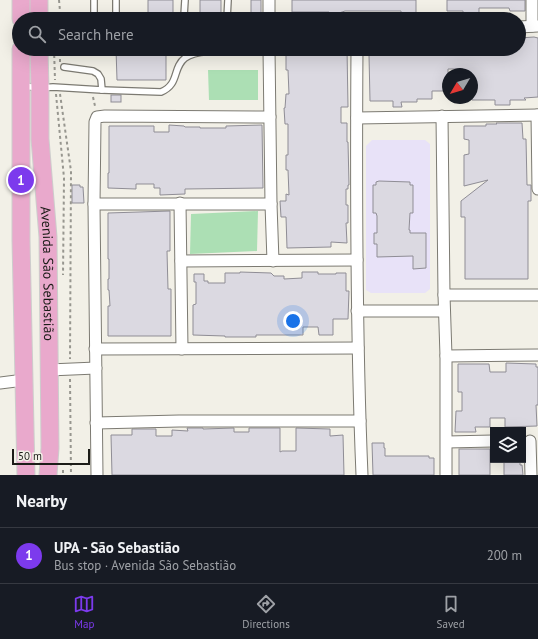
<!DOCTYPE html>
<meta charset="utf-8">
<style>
:root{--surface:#171b24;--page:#242831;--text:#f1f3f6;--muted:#9ea1a6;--line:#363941;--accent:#7c3aed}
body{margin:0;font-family:"PT Sans",sans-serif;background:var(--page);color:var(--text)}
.controls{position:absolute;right:12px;bottom:12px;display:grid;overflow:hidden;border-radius:0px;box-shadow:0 4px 16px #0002}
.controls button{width:36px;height:36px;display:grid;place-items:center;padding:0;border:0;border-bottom:1px solid var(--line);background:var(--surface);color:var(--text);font:20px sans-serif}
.compass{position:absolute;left:442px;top:68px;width:36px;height:36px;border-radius:50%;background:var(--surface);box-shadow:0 4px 16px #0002;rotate:232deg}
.scale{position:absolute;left:12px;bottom:10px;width:78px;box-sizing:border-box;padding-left:4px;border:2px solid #1c1c18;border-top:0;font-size:11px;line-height:14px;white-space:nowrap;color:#1c1c18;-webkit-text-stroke:3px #f2f0e7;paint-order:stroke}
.you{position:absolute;left:293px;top:321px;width:14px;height:14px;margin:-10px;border:3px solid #fff;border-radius:50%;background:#1a73e8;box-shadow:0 0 0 6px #1a73e833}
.badge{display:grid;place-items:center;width:26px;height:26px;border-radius:50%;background:var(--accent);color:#fff;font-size:13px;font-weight:700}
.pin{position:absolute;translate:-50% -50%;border:2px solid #fff;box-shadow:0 1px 4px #0006}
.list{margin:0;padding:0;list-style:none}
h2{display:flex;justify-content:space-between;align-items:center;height:52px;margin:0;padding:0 16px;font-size:17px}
h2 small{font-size:13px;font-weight:400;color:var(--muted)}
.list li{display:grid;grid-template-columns:26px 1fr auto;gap:12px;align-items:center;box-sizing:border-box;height:56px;padding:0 16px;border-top:1px solid var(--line)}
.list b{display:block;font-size:15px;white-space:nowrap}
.list p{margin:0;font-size:13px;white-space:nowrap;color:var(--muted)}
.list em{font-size:13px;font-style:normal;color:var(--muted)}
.icon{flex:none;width:22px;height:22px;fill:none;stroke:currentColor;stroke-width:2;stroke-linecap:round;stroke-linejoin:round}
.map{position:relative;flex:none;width:538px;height:475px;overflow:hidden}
.search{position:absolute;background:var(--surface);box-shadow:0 4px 16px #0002;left:12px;right:12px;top:12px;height:44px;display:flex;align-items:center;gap:10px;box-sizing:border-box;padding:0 14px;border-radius:22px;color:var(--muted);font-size:15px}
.sheet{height:108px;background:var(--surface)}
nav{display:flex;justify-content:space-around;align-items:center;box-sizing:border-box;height:56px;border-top:1px solid var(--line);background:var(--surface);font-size:11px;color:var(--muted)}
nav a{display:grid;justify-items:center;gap:2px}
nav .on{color:var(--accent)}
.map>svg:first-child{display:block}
.education{fill:#e8e2f8}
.green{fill:#acdfb4}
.building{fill:#dbd9e1;stroke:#8f8d95}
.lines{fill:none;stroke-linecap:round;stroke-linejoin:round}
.lane-casing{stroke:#7c7a72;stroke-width:8}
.street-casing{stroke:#7c7a72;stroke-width:13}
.primary-casing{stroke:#cdcdcc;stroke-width:19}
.path{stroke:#97968f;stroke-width:2;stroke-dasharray:3 3;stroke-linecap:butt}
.lane{stroke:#fff;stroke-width:5.5}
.street{stroke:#fff;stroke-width:11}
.primary{stroke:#e9a9cc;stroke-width:17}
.labels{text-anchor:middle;stroke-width:3;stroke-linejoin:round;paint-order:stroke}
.street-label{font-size:14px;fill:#1c1c18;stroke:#f2f0e7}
</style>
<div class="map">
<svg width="538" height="475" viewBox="0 0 538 475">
<rect width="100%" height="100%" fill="#f2f0e7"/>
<polygon class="education" points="372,140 425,140 430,144 430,289 425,293 371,293 366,290 366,146"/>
<g class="green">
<polygon points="208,70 258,70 258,100 209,100"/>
<polygon points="258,211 257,251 190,254 191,214"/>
</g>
<g class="building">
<rect x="148" y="0" width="25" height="19"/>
<rect x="200" y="0" width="21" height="19"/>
<rect x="251" y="0" width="10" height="16"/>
<polygon points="292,0 416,0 416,17 401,17 401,11 345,11 339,13 329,13 329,12 292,12"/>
<polygon points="447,0 525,0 525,11 510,11 509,8 479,8 479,16 463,16 463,11 447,11"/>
<polygon points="534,37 538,38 538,97 524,98 526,100 510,100 510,105 495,105 495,100 472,100 472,74 463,74 463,69 448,69 448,91 432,91 432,99 417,99 417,102 401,102 402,107 393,107 393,101 370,101 369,55 375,55 375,49 519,49 519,38"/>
<polygon points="116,49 166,49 166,80 117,80"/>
<polygon points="286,49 347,49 348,107 341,107 341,123 347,123 347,142 348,142 349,185 348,185 348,189 346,189 346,205 348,205 348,223 346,223 347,243 331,242 331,247 287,248 286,217 281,217 280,201 286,201 286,194 289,195 288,170 286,170 286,155 288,155 288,124 285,124 284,108 285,108 286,94 289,94 288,70 286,70"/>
<rect x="111" y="95" width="10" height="7"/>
<polygon points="496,123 522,123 523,139 526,139 527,185 531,185 531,201 528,201 528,279 465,279 465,217 461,217 461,201 488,180 464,186 464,155 469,154 469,140 464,139 464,126 486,126 486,124 497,124"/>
<polygon points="169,125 184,126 185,127 200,127 200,128 226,128 226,126 262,125 263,188 185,189 185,194 160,195 160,188 154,188 154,184 136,184 136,189 108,188 108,173 109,173 109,126 154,126 154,132 169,132"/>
<polygon points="379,181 410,182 410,185 413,185 413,213 410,213 409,230 410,230 410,233 426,233 426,268 413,269 413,256 377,257 377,244 374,244 374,233 377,233 377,216 376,213 373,213 373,185 376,185 376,182"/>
<polygon points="72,185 80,185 80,187 83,187 84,203 72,203"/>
<polygon points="170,211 170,251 167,251 168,289 171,289 171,336 108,336 108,306 110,306 109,290 108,290 108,279 109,279 109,259 108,259 108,213"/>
<polygon points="240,272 271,273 274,276 284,276 284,279 302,278 302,272 318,272 318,274 336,274 336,273 346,273 346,291 349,291 348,319 333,319 333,335 319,335 318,327 303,327 303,335 256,335 256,337 225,337 225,336 193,335 193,305 196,304 196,282 194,282 194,274 204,274 204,281 208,281 208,283 225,283 225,273 240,273"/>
<polygon points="506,363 536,364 536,367 538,367 538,405 536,405 537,426 505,427 505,418 490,418 490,427 475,427 476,432 455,432 456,411 462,411 462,392 458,392 458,364 489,364 490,372 506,372"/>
<polygon points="187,428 203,428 203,429 234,428 234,432 249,432 249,428 280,428 280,452 282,451 296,451 296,428 330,429 330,436 343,435 344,475 112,475 111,435 132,435 132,429 156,429 156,436 172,436 172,430 188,431"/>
<polygon points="372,443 384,443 384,448 385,448 385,456 429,456 429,458 434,458 434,475 373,475"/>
<rect x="459" y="449" width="31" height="26"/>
<polygon points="504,460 520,460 520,465 522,465 523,475 504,475"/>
</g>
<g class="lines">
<defs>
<g id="lane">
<polyline points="41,16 79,19"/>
<polyline points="94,19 94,0"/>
<polyline points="116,19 116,0"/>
<polyline points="182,19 184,16 185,0"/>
<polyline points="227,19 228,0"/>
<polyline points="23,86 40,88 53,87 102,90 101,79 98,74 93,71 64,67"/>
<path d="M102 90 161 92C180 84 172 68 185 58 197 49 227 51 243 51"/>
</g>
<g id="street">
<polyline points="532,0 532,26"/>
<polyline points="269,19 269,0"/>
<polyline points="519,27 538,26"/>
<polyline points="269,49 271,204 273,261"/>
<path d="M357 49C356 191 356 333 362 475"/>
<polyline points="537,115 538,189"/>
<polyline points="442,116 444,295 446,356 446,475"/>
<polyline points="357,118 538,115"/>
<polyline points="180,203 182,349"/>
<polyline points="94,204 271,204"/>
<polyline points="181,261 357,260"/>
<polyline points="444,295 538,295"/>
<polyline points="357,311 444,311"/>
<polyline points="95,349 358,348"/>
<polyline points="446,356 538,355"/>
<polyline points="49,370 96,368"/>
<polyline points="0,383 24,380"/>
<polyline points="96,423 179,421 360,421"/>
<polyline points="530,441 531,475"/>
<polyline points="447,442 493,441"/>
<polyline points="97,475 94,204 95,122 97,117 105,116 270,117"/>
</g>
<g id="primary">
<polyline points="21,0 21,19"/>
<polyline points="39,0 39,19"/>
<polyline points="21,49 21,240 26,475"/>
<path id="s1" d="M39 49 40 88V139L48 237 50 448 48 475"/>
</g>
</defs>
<use href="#lane" class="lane-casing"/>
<use href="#street" class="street-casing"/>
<use href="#primary" class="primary-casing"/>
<g class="path">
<polyline points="59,0 60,11"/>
<polyline points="54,49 55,80"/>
<polyline points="60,62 60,49"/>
<polyline points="56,94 64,178 63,275"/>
<polyline points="60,94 71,171 70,359"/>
<polyline points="93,97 95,106"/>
<polyline points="70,379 71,475"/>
<polyline points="63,470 63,475"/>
</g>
<use href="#lane" class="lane"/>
<use href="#street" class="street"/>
<use href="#primary" class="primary"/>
</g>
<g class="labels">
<g class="street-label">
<text dy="5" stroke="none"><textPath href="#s1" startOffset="225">Avenida São Sebastião</textPath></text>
</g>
</g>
</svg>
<div class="controls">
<button><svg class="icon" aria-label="layers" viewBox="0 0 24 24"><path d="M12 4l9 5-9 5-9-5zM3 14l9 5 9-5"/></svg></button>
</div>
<svg class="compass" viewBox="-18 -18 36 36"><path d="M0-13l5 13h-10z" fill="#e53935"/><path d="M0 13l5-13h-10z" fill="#9ea1a6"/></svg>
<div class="scale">50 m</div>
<div class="you"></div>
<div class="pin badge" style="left:21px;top:180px">1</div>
<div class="search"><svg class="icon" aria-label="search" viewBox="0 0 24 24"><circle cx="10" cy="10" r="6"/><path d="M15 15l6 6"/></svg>Search here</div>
</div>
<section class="sheet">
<h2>Nearby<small></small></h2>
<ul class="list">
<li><span class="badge">1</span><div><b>UPA - São Sebastião</b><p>Bus stop · Avenida São Sebastião</p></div><em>200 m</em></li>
</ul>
</section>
<nav>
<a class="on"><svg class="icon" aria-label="map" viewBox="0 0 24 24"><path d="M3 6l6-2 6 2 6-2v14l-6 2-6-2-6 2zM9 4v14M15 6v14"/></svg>Map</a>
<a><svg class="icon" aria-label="directions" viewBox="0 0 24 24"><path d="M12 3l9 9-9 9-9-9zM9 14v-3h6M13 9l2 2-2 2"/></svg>Directions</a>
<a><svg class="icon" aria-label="saved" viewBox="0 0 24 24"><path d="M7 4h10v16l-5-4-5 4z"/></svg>Saved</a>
</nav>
